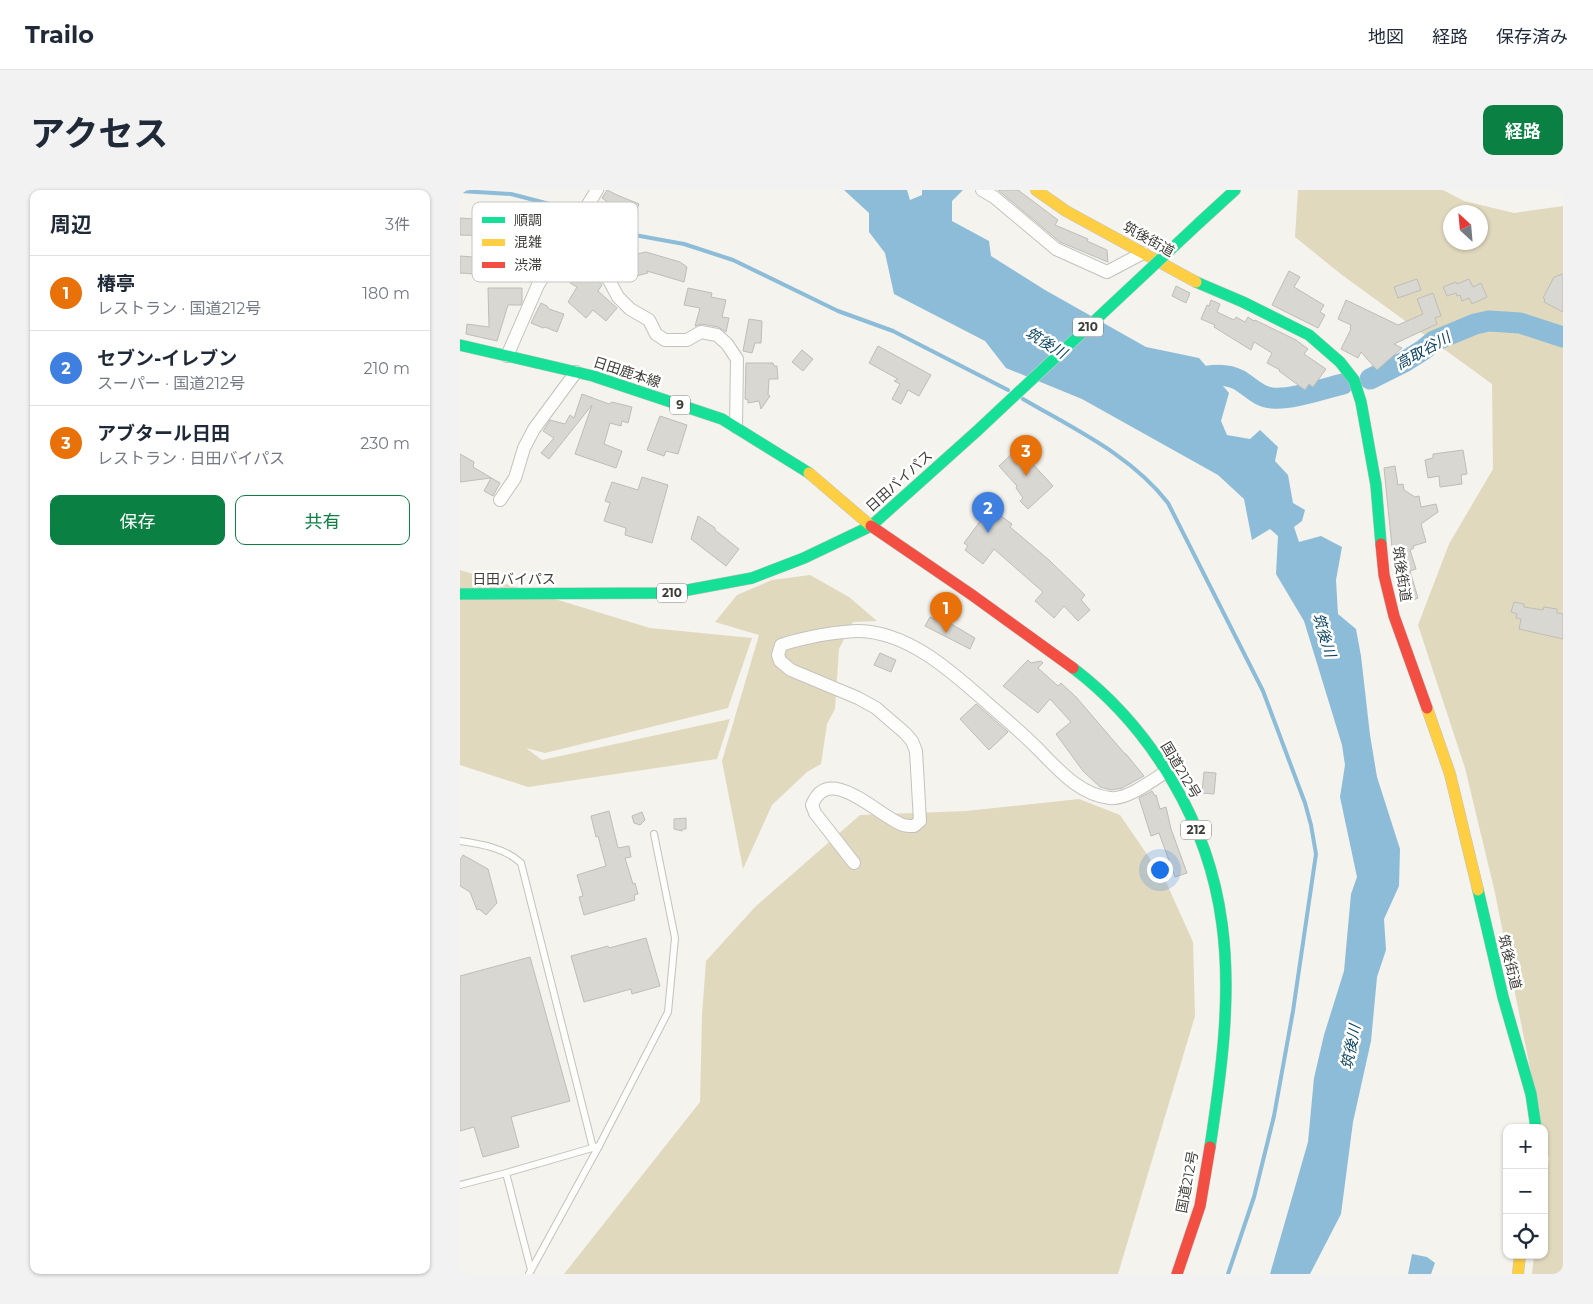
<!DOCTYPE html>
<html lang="ja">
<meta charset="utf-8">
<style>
:root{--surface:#fff;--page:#f2f2f3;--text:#1f2937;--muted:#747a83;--line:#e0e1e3;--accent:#0b8043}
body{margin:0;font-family:Montserrat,"Noto Sans JP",sans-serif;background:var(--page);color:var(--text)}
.controls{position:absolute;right:15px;bottom:15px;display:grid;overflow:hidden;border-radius:10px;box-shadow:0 1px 4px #0004}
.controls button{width:45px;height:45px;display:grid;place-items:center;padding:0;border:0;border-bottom:1px solid var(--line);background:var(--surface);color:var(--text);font:25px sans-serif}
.compass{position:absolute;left:983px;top:15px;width:45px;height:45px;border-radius:50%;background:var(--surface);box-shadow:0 1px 4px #0004;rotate:334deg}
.you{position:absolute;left:699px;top:679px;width:18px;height:18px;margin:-12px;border:4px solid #fff;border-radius:50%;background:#1a73e8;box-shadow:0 0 0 8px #1a73e833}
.badge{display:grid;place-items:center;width:32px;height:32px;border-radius:50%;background:var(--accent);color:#fff;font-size:16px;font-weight:700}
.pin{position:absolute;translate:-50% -41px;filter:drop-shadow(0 1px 2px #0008)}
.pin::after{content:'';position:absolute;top:26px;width:18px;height:15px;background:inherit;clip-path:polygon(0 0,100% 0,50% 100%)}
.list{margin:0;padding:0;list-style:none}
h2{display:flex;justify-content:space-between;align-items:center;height:65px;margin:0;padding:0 20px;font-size:21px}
h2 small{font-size:16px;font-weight:400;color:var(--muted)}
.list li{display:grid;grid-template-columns:32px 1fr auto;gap:15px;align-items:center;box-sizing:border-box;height:75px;padding:0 20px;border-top:1px solid var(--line)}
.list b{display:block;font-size:19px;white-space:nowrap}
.list p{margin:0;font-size:16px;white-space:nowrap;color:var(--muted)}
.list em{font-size:16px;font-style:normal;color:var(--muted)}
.actions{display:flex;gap:10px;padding:15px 20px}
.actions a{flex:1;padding:11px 0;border:1px solid var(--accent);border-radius:10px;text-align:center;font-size:18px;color:var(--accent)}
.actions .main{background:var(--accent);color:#fff}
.icon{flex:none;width:28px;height:28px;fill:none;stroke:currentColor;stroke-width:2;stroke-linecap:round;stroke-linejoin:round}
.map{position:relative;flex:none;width:1103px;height:1084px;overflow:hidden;border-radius:10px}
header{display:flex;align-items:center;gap:30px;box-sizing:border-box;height:70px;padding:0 25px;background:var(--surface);border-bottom:1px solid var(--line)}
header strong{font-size:24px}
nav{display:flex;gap:28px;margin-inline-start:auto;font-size:18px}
.intro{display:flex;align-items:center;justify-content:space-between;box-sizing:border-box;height:120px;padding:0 30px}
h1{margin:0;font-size:35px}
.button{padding:12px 22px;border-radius:10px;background:var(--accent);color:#fff;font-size:18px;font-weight:700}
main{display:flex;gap:30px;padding:0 30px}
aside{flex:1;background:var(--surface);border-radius:10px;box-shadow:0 1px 4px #0004}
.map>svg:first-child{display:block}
.green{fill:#e1d9be;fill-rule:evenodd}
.water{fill:#8cbcd7}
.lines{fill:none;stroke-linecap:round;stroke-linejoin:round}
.stream{stroke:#8cbcd7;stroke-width:4}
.river{stroke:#8cbcd7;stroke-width:21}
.building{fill:#d8d7d2;stroke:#bebdb8}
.lane-casing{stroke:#c3c2be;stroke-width:8}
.street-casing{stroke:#c3c2be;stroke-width:14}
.fast-casing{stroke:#c3c2be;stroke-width:12}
.slow-casing{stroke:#c3c2be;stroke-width:12}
.jam-casing{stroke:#c3c2be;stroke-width:12}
.lane{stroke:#fdfdfc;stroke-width:6}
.street{stroke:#fdfdfc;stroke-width:12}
.fast{stroke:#16e098;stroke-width:11}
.slow{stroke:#ffcf43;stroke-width:11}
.jam{stroke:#f24e42;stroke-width:11}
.fast-bridge-casing{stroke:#d1d0cd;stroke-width:12;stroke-linecap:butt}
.fast-bridge{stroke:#16e098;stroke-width:11}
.labels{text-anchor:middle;stroke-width:5;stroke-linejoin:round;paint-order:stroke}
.shield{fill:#fff;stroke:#787774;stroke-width:1}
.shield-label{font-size:12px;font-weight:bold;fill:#3e3d39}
.street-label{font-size:14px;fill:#3e3d39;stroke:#fff}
.water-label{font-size:15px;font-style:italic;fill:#0d4562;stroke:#fff}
.key{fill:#fff;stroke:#c5c5c4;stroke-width:1}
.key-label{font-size:14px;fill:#3e3d39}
</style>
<header>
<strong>Trailo</strong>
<nav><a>地図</a><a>経路</a><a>保存済み</a></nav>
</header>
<div class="intro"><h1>アクセス</h1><a class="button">経路</a></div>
<main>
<aside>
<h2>周辺<small>3件</small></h2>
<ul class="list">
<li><span class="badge" style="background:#e8710a">1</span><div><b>椿亭</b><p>レストラン · 国道212号</p></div><em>180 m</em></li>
<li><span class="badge" style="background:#3f7fe0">2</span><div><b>セブン-イレブン</b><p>スーパー · 国道212号</p></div><em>210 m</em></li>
<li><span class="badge" style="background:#e8710a">3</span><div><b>アブタール日田</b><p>レストラン · 日田バイパス</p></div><em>230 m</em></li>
</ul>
<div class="actions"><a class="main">保存</a><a>共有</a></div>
</aside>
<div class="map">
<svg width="1103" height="1084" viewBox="0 0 1103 1084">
<rect width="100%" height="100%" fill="#f4f3ed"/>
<g class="green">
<path d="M838 0H983L1004 11 1054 23 1103 16V1084H1072L1074 1065H1084V998L1089 969 1084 947V938H1082L1035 703 1005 578 958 435 989 354 1033 279 1032 194 882 85 835 47ZM991 22H1021V52H991Z"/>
<polygon points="0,380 190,438 292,448 268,518 85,563 66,558 82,570 270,529 257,569 68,597 0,575"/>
<polygon points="350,385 389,407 417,431 393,432 379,459 375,519 367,534 361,574 347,582 312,615 283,679 262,571 299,445 255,432 277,405 312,390"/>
<polygon points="619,609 660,625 706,692 733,752 735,826 658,1084 104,1084 240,912 242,825 246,771 295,717 400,625 506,621"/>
</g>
<g class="water">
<polygon points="384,0 447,0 450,10 462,5 462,0 503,0 492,11 492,31 529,51 531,66 585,100 686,157 739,168 769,203 761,231 767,245 790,249 800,240 818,257 815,271 828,285 833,313 845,320 842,331 834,337 839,352 861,346 882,357 876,390 878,424 896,439 901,466 910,545 917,587 940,659 939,696 924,729 926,760 917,787 911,851 893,932 881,1024 850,1084 810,1084 848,952 854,888 864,845 884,781 891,704 897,687 880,607 885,575 882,555 844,431 816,384 818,346 810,339 792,350 784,309 758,285 622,209 546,178 525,151 434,104 425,63 409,42 409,23"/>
<polygon points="952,1064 967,1067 975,1073 971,1084 948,1084"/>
</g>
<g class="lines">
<g class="stream">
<polyline points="0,1 51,4 105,18 152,39"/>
<polyline points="158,42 224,54 273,70 378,121 433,141 548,200"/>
<path d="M563 209C614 239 671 265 708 313L803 501 845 613 851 635 856 664 833 821 814 926 794 1007 768 1084"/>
</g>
<g class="river">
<polyline points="910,189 944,172 963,160 974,151 1015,134 1029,131 1060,133 1103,147"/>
<path d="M727 193C742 186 763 181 779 190 790 196 798 207 812 208 832 210 862 199 883 194"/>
</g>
</g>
<g class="building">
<polygon points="147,0 157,5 179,14 171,37 165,35 153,69 121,58 129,37 147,44 156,18 142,8"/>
<polygon points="538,0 558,0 598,30 595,35 628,49 627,51 647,60 648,72 600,52"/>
<polygon points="38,18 49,19 48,23 63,23 105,32 104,38 98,47 75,42 72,46 78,50 73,83 30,77 30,85 0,83 0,66 27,68 28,65 35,65 37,46 0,45 0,28 27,30 27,20 38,20"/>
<polygon points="186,62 220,72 227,77 224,92 187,81 188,83 168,88 163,67"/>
<polygon points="105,67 130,81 142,95 138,101 157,118 146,131 133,120 126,128 108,112 117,97 110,93 111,89 102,87 103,85 96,82"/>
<polygon points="829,81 840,87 834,97 864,115 860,122 865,125 858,138 812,115"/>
<polygon points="1103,84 1103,122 1084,112 1085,109 1083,108 1094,87"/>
<polygon points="957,89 961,100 938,108 934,97"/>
<polygon points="1009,89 1013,97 1021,93 1027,107 1012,114 1009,108 1002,111 1000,105 997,106 996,103 987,106 983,97 996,92 997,94"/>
<polygon points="716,96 730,103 726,113 712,106"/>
<polygon points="28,98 62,98 62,111 61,115 48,115 37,151 6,144 7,134 29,137"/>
<polygon points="228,98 252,103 251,107 266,110 262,127 269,128 266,142 258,137 242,134 235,136 240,118 224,115"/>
<polygon points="973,103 981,126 975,128 977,134 934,154 942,158 917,180 901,162 898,168 881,159 891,139 890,138 891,135 878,129 886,110 938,135 963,124 957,109"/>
<polygon points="751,110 760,114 757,122 774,130 776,127 785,132 788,127 794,131 795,130 836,150 848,159 844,164 866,179 853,197 849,194 845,200 819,181 820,180 807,173 812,163 794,152 791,160 754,137 755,135 741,129 747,115 749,116"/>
<polygon points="81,113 87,116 89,119 104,124 97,142 85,137 83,138 71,133"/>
<polygon points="289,129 302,131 301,153 295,153 292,163 283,161"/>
<polygon points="418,156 471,185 459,206 448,200 441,214 432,209 440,194 434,191 438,189 409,173"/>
<polygon points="342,160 353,169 343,181 332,172"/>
<polygon points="286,173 313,173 314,176 317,176 318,189 309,189 308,205 310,206 301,219 299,211 288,213 288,210 285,209"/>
<polygon points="122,204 149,214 152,212 172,217 168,233 162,231 161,236 150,233 144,254 162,261 156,278 115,264 132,215 89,269 81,263 94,248 83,241 85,238 90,230 105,234 110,225 114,228"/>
<polygon points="200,226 227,235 218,264 206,261 204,266 187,260"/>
<polygon points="558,258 593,296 568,319 560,311 563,308 556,298 557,296 539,276"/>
<polygon points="1003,260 1007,284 1001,285 1002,294 980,297 979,286 968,288 965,270 973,268 973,264"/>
<polygon points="0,264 14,272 13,277 40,293 33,306 24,301 31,288 0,292"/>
<polygon points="935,276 938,295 943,294 944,300 955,307 959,306 961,317 976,314 978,322 961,334 966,352 953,356 954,358 950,360 956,379 950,381 958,408 949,412 948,410 942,412 938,388 934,380 938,378 935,356 932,357 924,278"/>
<polygon points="182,287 208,295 192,353 165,345 166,338 144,331 150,313 145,311 152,292 178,300"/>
<polygon points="530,318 552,334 550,337 589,370 625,405 621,410 630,420 618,431 604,416 594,428 575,411 583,402 534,359 523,374 505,360 508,356 504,353"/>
<polygon points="238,326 255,338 255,340 279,359 266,376 231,349"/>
<polygon points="1054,412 1064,414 1064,417 1083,420 1084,417 1097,419 1097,423 1103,424 1103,449 1059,439 1061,429 1056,428 1057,424 1051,422"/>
<polygon points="470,427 477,430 481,428 515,448 510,459 465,436"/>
<polygon points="420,463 436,470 431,482 414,475"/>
<polygon points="568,470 571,473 581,471 583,473 578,478 598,496 601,493 616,507 665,564 666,564 684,586 662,598 651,600 640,597 623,581 596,544 611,532 590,509 578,523 543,496"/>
<polygon points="516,514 548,542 529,560 500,529"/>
<polygon points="744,582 756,583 754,604 742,603"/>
<polygon points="692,601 695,606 696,605 700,619 706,617 711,639 727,683 715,687 699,643 691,646 679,608"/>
<polygon points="149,621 158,658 169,656 171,667 165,668 173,694 175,693 178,704 174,705 175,710 124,725 119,707 123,706 117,685 146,676 138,646 136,647 131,626"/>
<polygon points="182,622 185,630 180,635 174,633 172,626"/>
<polygon points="226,628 226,639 223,639 222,641 214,639 214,629"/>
<polygon points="3,665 28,679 37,713 26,725 19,719 17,720 10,702 0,696 0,670"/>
<polygon points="186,748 200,796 172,804 171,799 124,812 111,766 148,756 149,758"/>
<polygon points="70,767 110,911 51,927 59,957 23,967 14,937 0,941 0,786"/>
</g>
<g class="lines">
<defs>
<g id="lane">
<path d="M0 651C21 654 45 658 61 673L133 958"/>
<polyline points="139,956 208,822 215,748 194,644"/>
<polyline points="46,983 139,956 69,1084"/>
<polyline points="0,995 46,983 71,1080"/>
</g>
<g id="street">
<polyline points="522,0 534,7 596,59 647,82 683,63"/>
<polyline points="102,56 135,75 149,90 158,107 170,119 189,130 196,144 205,150 227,150 241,142 257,145 267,154 277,169 276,237"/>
<polyline points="47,166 78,95 137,0"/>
<polyline points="40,310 55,288 64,258 74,239 116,182"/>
<path d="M394 673 355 623 352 615C369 572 418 626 443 635 446 636 450 636 454 636L460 631 456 561 452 551 445 543 416 518 398 508 331 480 320 471 318 465 321 455C334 450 347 448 361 445 374 443 386 441 399 441 448 442 491 481 526 512 543 527 560 541 576 557 597 578 619 605 650 608 667 610 693 590 707 581"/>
</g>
<g id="fast">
<polyline points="739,33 775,0"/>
<polyline points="736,92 783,112 849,145 880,172 894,190 901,212 916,295 921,354"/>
<polyline points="0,155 133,186 262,229 349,283"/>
<polyline points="0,404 212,403 292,388 344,368 411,336 517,241"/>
<path d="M613 478C693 539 749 634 762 734 772 807 761 885 750 957"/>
<polyline points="1018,700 1043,807 1071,904 1076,938"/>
</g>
<g id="slow">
<polyline points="576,0 606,21 736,92"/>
<polyline points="349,283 411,336"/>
<polyline points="967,518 990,584 1018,700"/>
<polyline points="1058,1084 1060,1065"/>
</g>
<g id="jam">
<polyline points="411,336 512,405 613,478"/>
<polyline points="921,354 924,385 934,426 967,518"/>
<polyline points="717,1084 740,1016 750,957"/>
</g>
</defs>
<use href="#lane" class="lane-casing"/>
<use href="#street" class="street-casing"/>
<use href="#fast" class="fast-casing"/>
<use href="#slow" class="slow-casing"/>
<use href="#jam" class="jam-casing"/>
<use href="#lane" class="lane"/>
<use href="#street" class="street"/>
<use href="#fast" class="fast"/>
<use href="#slow" class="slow"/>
<use href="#jam" class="jam"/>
<defs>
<polyline id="fast-bridge" points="517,241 739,33"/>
</defs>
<use href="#fast-bridge" class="fast-bridge-casing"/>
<use href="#fast-bridge" class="fast-bridge"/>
</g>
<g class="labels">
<g class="shield">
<rect x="613" y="127.5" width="30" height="19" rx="4"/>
<rect x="210" y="205.5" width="20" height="19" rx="4"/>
<rect x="197" y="393.5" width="30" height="19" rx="4"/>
<rect x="721" y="630.5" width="30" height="19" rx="4"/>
</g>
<g class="shield-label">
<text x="628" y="141">210</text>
<text x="220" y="219">9</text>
<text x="212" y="407">210</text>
<text x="736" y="644">212</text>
</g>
<g class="street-label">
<text transform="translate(689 49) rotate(29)" y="5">筑後街道</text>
<text transform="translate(167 182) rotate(18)" y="5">日田鹿本線</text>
<text transform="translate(439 291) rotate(-42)" y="5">日田バイパス</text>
<text transform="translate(942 384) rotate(81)" y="5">筑後街道</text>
<text x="54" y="394">日田バイパス</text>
<text transform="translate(721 580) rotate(59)" y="5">国道212号</text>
<text transform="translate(1050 772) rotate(76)" y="5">筑後街道</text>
<text transform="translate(727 992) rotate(-79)" y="5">国道212号</text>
</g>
<g class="water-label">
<text transform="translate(586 153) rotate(31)" y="5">筑後川</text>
<text transform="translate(963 161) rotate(-29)" y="5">高取谷川</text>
<text transform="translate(864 445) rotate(73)" y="5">筑後川</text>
<text transform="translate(891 857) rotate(-79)" y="5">筑後川</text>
</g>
</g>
<rect x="12" y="12" width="166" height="80" rx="8" class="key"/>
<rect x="22" y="27" width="23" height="6" fill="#16e098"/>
<rect x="22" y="49" width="23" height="7" fill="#ffcf43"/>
<rect x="22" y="72" width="23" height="6" fill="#f24e42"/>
<g class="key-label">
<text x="54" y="35">順調</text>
<text x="54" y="57">混雑</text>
<text x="54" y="80">渋滞</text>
</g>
</svg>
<div class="controls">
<button>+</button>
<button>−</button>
<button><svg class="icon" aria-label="locate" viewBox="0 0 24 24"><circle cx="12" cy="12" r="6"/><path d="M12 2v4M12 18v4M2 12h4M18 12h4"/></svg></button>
</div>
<svg class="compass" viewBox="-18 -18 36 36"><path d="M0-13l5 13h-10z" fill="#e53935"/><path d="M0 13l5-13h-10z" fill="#747a83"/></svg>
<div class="you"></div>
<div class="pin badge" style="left:486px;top:443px;background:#e8710a">1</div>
<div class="pin badge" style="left:528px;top:343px;background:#3f7fe0">2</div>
<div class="pin badge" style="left:566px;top:286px;background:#e8710a">3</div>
</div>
</main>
